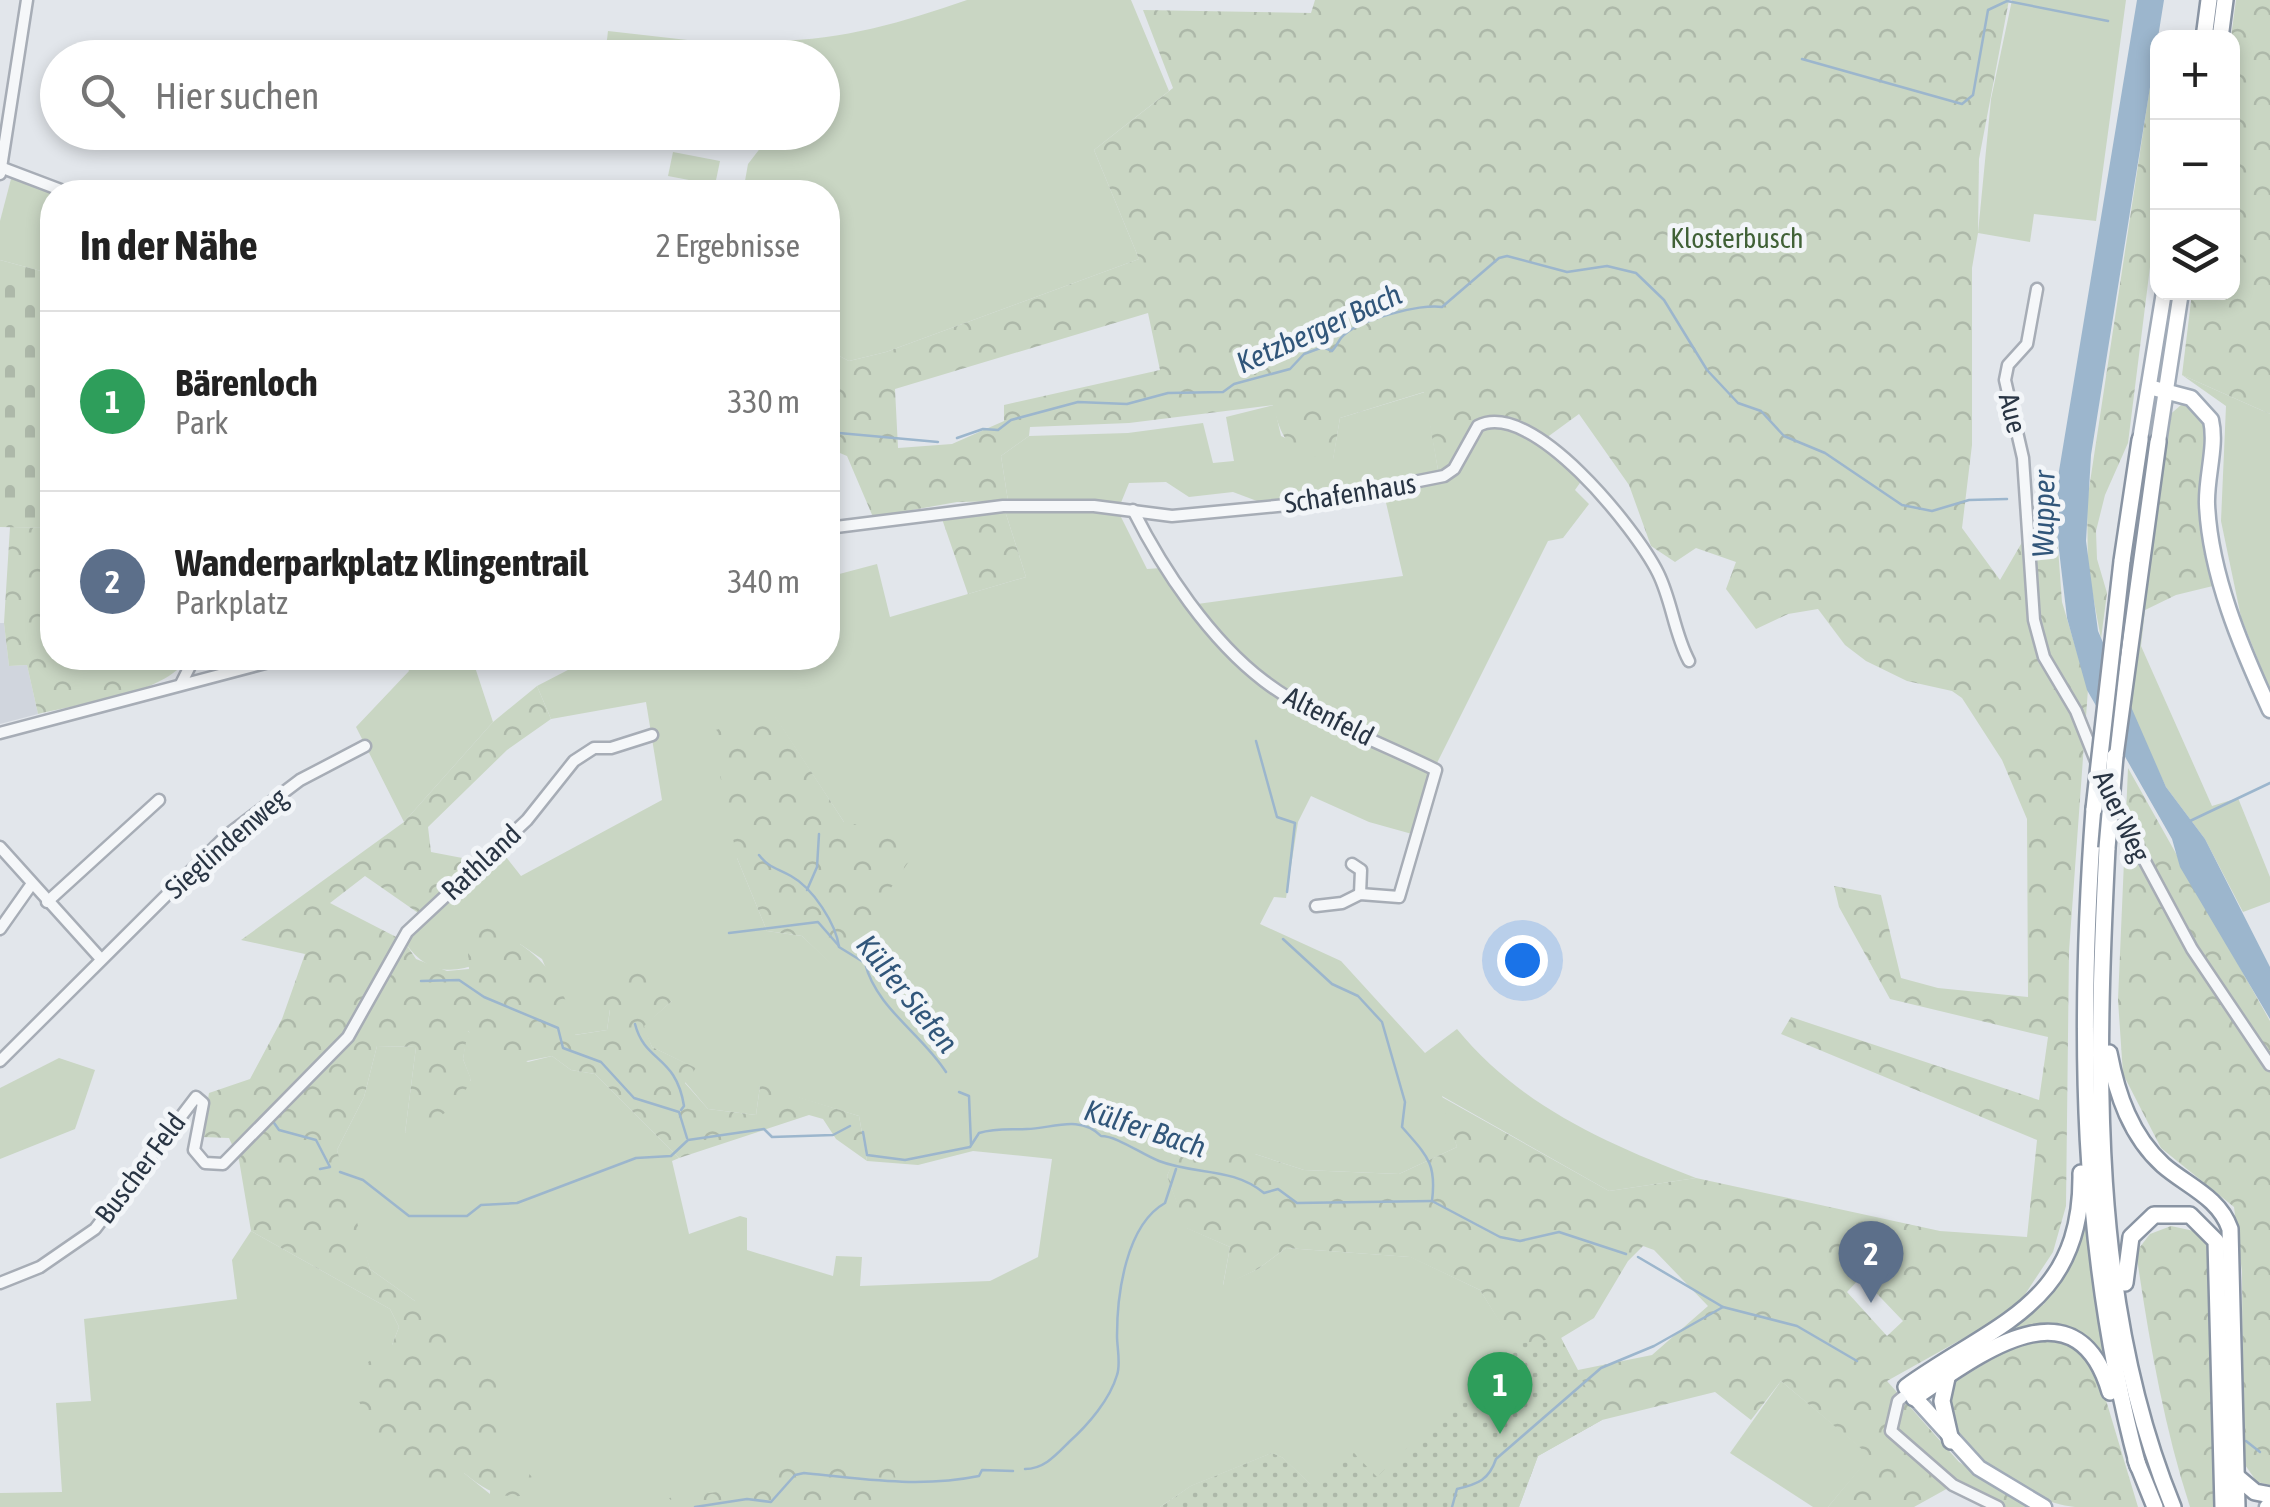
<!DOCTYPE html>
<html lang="de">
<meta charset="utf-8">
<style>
:root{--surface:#fff;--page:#f6f6f6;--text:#222;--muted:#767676;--line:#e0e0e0;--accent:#111827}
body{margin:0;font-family:"Asap Condensed",sans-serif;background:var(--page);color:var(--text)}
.controls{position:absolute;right:30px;top:30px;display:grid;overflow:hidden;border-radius:20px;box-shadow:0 5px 15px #0003}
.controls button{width:90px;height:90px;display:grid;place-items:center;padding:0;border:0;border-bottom:2px solid var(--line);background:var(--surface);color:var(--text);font:50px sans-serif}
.you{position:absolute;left:1522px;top:960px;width:35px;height:35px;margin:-25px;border:8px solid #fff;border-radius:50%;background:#1a73e8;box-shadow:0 0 0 15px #1a73e833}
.badge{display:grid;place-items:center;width:65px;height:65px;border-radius:50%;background:var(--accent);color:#fff;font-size:32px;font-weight:700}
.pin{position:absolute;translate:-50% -82px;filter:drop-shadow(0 2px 5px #0008)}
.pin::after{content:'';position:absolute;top:52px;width:35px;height:30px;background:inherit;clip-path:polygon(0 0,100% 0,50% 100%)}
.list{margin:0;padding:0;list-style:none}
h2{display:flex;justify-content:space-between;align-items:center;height:130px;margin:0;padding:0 40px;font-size:42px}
h2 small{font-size:32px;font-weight:400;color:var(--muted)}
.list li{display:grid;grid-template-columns:65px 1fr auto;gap:30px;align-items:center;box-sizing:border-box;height:180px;padding:0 40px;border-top:2px solid var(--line)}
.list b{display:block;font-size:38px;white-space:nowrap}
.list p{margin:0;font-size:32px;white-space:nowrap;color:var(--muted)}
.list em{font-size:32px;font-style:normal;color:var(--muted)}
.icon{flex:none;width:55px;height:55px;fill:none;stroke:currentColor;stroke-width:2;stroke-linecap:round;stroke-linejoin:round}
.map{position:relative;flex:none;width:2270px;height:1507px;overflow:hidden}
.search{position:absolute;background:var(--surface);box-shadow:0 5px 15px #0003;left:40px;top:40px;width:800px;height:110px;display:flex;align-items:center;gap:25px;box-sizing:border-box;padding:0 35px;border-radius:55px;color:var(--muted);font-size:38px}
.panel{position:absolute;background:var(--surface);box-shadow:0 5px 15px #0003;left:40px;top:180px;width:800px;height:490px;border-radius:40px}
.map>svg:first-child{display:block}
.built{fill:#d0d5dd}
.grass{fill:#c9d6c3;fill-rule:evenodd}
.forest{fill:url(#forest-crowns);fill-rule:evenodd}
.cemetery{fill:url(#cemetery-stones)}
.park{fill:url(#park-dots)}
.water{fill:#9cb6cd}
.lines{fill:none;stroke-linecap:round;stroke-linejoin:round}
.stream{stroke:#9cb6cd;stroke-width:2.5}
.minor-casing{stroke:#a7adb6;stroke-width:15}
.major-casing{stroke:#a1abb8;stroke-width:19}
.highway-casing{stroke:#8994a3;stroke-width:20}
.minor{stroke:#f5f7f9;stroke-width:10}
.major{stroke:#fff;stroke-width:14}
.highway{stroke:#fff;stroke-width:15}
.highway-bridge-casing{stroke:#8994a3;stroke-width:20;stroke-linecap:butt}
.highway-bridge{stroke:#fff;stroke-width:15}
.labels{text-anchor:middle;stroke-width:10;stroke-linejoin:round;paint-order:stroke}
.park-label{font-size:28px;fill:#406136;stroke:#f2f5f8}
.street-label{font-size:28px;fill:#293544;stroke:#f2f5f8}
.water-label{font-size:30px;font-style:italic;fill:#31567a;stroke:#f2f5f8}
</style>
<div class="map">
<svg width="2270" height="1507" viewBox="0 0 2270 1507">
<defs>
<pattern id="forest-crowns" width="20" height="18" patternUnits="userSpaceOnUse" patternTransform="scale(2.5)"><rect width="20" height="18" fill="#c9d6c3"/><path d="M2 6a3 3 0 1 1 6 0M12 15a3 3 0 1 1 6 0" fill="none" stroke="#adb8a9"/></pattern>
<pattern id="cemetery-stones" width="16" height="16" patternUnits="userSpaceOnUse" patternTransform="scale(2.5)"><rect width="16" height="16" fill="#c9d6c3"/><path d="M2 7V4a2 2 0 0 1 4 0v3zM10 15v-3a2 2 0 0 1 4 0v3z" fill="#adb8a9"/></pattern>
<pattern id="park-dots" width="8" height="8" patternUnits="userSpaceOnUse" patternTransform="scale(2.5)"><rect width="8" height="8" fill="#c9d6c3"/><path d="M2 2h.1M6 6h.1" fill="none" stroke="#adb8a9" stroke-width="1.8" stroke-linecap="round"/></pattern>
</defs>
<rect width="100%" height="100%" fill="#e2e6eb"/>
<polygon class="built" points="0,623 4,623 9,666 27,665 38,714 0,724"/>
<g class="grass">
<path d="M967 0H1131L1169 91 1094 150 1139 259 886 352 849 361 828 350V192H743L748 164 772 133 822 132V58L775 57V41C842 40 904 22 967 0Z"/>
<polygon points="2012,0 2126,0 2096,221 2034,214 2030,242 1978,233 1991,99"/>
<polygon points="608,31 705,42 700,57 605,57"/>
<polygon points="673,152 720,161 715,185 668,176"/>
<polygon points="11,179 22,179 52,193 52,274 0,260 0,221"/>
<polygon points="2182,375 2270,414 2270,690 2241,617 2221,521 2226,406"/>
<polygon points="1425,392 1438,470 1444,471 1438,475 1294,501 1257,501 1233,492 1189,497 1166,482 1129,483 1120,505 1008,501 1001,456 1029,436 1128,433 1203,423 1213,463 1234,461 1226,417 1274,405 1281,436 1333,459 1340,418"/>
<path d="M1503 422 1529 437 1582 480 1575 490 1589 504 1563 538 1548 541 1431 775 1412 834 1369 822 1311 796 1298 822 1286 898 1274 897 1260 924 1341 961 1425 1053 1457 1029C1520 1106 1606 1143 1696 1178L1609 1191 1442 1096 1457 1147 1399 1174 1304 1170 1255 1154H1177L1167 1176 1187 1228 1230 1247 1223 1285 1258 1269 1286 1248 1411 1257 1480 1290 1514 1344 1377 1478 1310 1484 1283 1458 1272 1453 1191 1486 1160 1507H0V1493L62 1492 56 1403 91 1401 84 1319 237 1299 232 1260 251 1231 390 1309 399 1327 392 1345 464 1473 490 1494 491 1457 415 1301 370 1269 349 1204 337 1150 364 1097 377 1046 416 1047 405 1133 471 1080 463 1059 467 1031 528 1062 552 1056 571 1070 595 1074 679 1158 672 1161 689 1234 740 1216 747 1218V1250L833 1276 836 1256 862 1257 860 1286 990 1281 1038 1257 1052 1159 973 1151 918 1165 867 1161 859 1116 760 1086 756 1115 708 1109 685 1082 695 1068 652 1047 643 1026 672 1001 610 1009 607 1030 574 1035 542 959 520 944C478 965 437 991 404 941L499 848 521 876 662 800 646 702 551 719 537 686 591 658H828V577L877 564 890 617 1026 577 1005 511 1119 513 1147 569 1161 568 1190 605 1403 576 1384 494 1445 479 1480 428ZM775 717 844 822 836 968 802 936 767 931 737 858Z"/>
<polygon points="2145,610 2141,646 2212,806 2238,798 2270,877 2270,902 2243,912 2205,839 2166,787 2130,710 2141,612"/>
<polygon points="403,658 472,658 493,722 404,822 356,727 409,671"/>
<polygon points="59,1058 95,1070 75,1129 0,1159 0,1088"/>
<path d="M2086 1189 2110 1377C2101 1362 2094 1343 2079 1333 2031 1301 1962 1360 1922 1383L2044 1304 2073 1256Z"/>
<polygon points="1781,1381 1871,1456 1828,1507 1813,1507 1730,1453"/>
</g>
<g class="forest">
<path d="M1315 0H2009L1979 159 1978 233 1972 268V445L1962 528 2000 580 2060 477 2055 507 2062 602 2088 689 2069 951 2066 1206 2053 1252 2022 1299 1989 1324 1887 1381 1959 1462 2030 1507H2004L1959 1482 1914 1507H1828L1870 1456 1781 1381 1751 1420 1715 1392 1602 1420 1538 1456 1519 1507H1160L1191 1486 1272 1453 1283 1458 1310 1484 1349 1448 1377 1477 1513 1344 1480 1290 1410 1257 1286 1248 1258 1269 1223 1286 1230 1247 1186 1228 1167 1176 1176 1154H1255L1304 1170 1399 1174 1457 1147 1440 1096 1609 1191 1696 1178 1940 1231 2027 1237 2037 1140 1781 1034 1791 1017 2039 1100 2048 1037 1890 999 1839 907 1834 886 1881 895 1901 978 1938 988 2028 997 2027 819 2002 760 1962 698 1952 691 1907 681 1866 661 1845 645 1818 609 1788 614 1756 629 1726 589 1736 562 1696 548 1675 562 1651 546 1629 485 1579 414 1542 441C1482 386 1482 435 1444 471L1438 470 1424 392 1340 418 1333 460C1292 453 1283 446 1273 405L1129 423 1030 427 1029 436 1001 456 1008 501 957 502 873 517 847 456 828 448V350L849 361 886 352 1139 259 1094 150 1173 88 1143 10 1311 13ZM1148 313 1160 370 1004 405V421L952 444 898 448 895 389ZM1643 1246 1654 1250 1708 1306 1652 1355 1578 1370 1561 1338 1594 1318 1628 1261ZM1861 1277 1903 1321 1887 1336 1847 1292Z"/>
<polygon points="2236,0 2270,0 2270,414 2182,375 2192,293 2232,292 2231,37"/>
<polygon points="2157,40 2157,211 2128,443 2105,495 2096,531 2097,559 2107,593 2101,639 2088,569 2087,502"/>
<polygon points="2181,405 2191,406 2206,422 2201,506 2217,585 2176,595 2141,612 2167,417"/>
<polygon points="1005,511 1026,577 968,594 941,516"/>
<path d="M10 527 52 528V658H188C164 695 81 703 38 714L27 665 9 666 4 623Z"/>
<path d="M537 686 551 719 507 750 428 827 431 852 478 861 421 915 365 876 330 903 404 941 416 959 447 971 469 969 466 922 517 924 520 944C554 967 568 996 575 1035L607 1030 610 1010 597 1005 599 990C622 973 634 964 663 972L672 1001 644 1026 652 1047 696 1068 685 1083 708 1109 756 1115 760 1086 770 1079 786 1093 859 1116 867 1161 836 1139 823 1119 809 1115 679 1158 595 1074 571 1070 552 1056 501 1066 468 1031 463 1059 471 1079C458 1111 435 1120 405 1133L416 1047 377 1046 364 1097 337 1150 370 1269 415 1301 430 1303 494 1363 501 1439 492 1457 528 1473 546 1490C510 1502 493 1497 464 1473L420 1488 376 1436 347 1377 392 1345 399 1327 390 1309 251 1231 239 1160 229 1138 202 1137 209 1093 250 1079 282 1019 305 954 241 940 404 822 493 722Z"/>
<polygon points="775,716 844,822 924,839 836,969 802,936 767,931 737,858 711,731"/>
<polygon points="2128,768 2270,1021 2270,1485 2257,1482 2243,1462 2242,1272 2234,1207 2161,1148 2123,1074 2118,1000"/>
<path d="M2171 1226 2194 1231 2208 1244 2218 1500 2213 1507H2190C2163 1424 2149 1339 2136 1252L2150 1234Z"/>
<path d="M2040 1337 2068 1342 2097 1370 2138 1507C2117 1507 2096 1507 2075 1507 2029 1502 1963 1460 1950 1413 1947 1404 1951 1393 1953 1383L2024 1340Z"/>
<polygon points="776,1460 893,1467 899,1493 878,1507 677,1507 669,1498 750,1488"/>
</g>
<polygon class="cemetery" points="0,260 52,274 52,528 0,527"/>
<polygon class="park" points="1561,1338 1602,1420 1538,1456 1519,1507 1161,1507 1191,1486 1272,1453 1283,1458 1310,1484 1349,1448 1377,1477 1514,1344"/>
<polygon class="water" points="2137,0 2164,0 2091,455 2086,541 2098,631 2166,787 2205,839 2270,967 2270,1019 2180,867 2172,839 2087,690 2067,618 2057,533 2058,477"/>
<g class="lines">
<g class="stream">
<polyline points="1802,59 1962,104 1973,95 1988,10 2007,1 2108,21"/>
<polyline points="828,432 938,442"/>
<path d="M957 438 983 429 998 430 1011 420 1078 402 1127 404 1168 393 1223 392 1234 384 1290 369 1304 354 1323 347 1332 351C1336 347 1338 342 1341 338 1356 320 1421 303 1442 307L1499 258 1507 256 1567 272 1607 266 1636 273 1664 300 1707 370 1738 403 1761 411 1784 436 1825 453 1902 505 1932 511 1969 500 2007 499"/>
<polyline points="2041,499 2059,499"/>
<polyline points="1256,741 1277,817 1295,823 1287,892"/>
<polyline points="2190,821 2270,783"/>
<path d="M759 855C769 868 777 868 791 876 813 888 836 924 839 947L865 963C876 1008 922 1034 946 1072"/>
<polyline points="807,890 817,867 819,834"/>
<polyline points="729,933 818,922 839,946"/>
<path d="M1283 939 1332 984 1358 996 1382 1022 1405 1102 1402 1127C1426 1155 1437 1162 1432 1201L1500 1237 1520 1241 1559 1232 1626 1254"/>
<polyline points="421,981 459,980 484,997 558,1028 563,1048 601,1062 634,1098 679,1112 687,1138"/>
<path d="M635 1024C645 1063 676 1055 684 1106L681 1110"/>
<polyline points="959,1092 969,1096 971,1144"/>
<polyline points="272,1120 279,1130 316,1140 330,1167 320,1169"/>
<path d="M863 1132 867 1155 905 1160 970 1147 979 1133C996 1128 1010 1130 1027 1129 1050 1129 1080 1114 1101 1136 1117 1136 1141 1154 1159 1161 1195 1175 1233 1167 1264 1193L1278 1189 1297 1203 1432 1201"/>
<polyline points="340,1172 363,1180 409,1216 467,1216 481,1205 517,1203 636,1158 671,1156 688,1140 764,1129 772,1137 833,1135 850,1126"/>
<polyline points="1638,1257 1723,1307"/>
<polyline points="2246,1441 2260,1452"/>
<path d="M1025 1469C1044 1469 1056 1455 1069 1442 1089 1424 1110 1399 1117 1375 1121 1364 1117 1347 1117 1336 1117 1294 1126 1225 1165 1203L1176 1169"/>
<path d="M695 1507 747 1499 771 1502 795 1475 804 1473C862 1479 920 1488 979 1476L982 1470 1013 1471"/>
<path d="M1452 1507 1457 1489C1478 1484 1489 1480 1496 1459L1601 1368 1654 1346 1723 1307 1797 1326 1857 1361"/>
</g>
<defs>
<g id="minor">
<polyline points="0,167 66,192"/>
<polyline points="0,174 27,0"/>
<polyline points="2037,289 2027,344 2008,365 2005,380 2023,458 2034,620 2044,657 2076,711 2098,766"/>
<path d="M1133 510C1163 570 1210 640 1264 681 1314 719 1380 742 1436 770L1399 897 1360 894 1342 903 1316 906"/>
<path d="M828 528 1003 506H1094L1172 516 1308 503 1444 476 1454 469 1478 426C1532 398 1636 529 1658 573 1672 601 1674 633 1689 661"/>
<polyline points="181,684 194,658"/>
<polyline points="0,733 284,658"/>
<polyline points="2112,800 2192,949 2270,1065"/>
<polyline points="0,847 101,959"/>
<polyline points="1352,864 1361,870 1360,894"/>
<polyline points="47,902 159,800"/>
<polyline points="0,929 31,885"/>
<polyline points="0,1061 226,836 300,780 365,746"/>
<polyline points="0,1283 40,1267 95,1229 196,1097 203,1103 194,1150 205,1163 223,1164 348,1037 407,932 527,820 574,761 594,748 611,748 652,735"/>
<polyline points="1910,1391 1898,1401 1891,1431 1953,1485 1998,1507"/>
</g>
<g id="major">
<path d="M2149 387 2191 398 2211 420C2217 446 2206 477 2207 504 2210 574 2241 647 2270 710"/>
<polyline points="2140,440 2164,292"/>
<polyline points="2158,442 2181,292"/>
<polyline points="1910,1392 1979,1468 2044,1507"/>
<polyline points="2267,1507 2270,1506"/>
</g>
<g id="highway">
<polyline points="2204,38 2209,0"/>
<polyline points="2220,38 2225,0"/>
<polyline points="2122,561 2140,440"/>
<polyline points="2115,756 2158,442"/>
<path d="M2094 809C2078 1029 2080 1251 2138 1466"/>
<path d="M2107 848C2096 1065 2089 1303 2173 1507"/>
<path d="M2109 1053C2117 1095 2131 1136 2163 1165 2187 1186 2219 1197 2230 1229L2237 1507"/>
<polyline points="2125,1283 2131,1237 2154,1215 2190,1215 2216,1241 2223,1507"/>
<polyline points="1947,1378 1942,1401 1951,1441"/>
<path d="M1906 1387C1995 1323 2083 1305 2081 1173"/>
<path d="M1914 1398C1977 1356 2076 1277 2110 1392"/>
<polyline points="2136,1460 2155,1507"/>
<polyline points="2236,1476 2255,1492 2270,1495"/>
</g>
</defs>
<use href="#minor" class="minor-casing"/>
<use href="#major" class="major-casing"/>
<use href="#highway" class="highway-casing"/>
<use href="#minor" class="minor"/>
<use href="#major" class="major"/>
<use href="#highway" class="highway"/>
<defs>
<g id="highway-bridge">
<polyline points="2094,809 2122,561"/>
<polyline points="2107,848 2115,756"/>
</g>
</defs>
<use href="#highway-bridge" class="highway-bridge-casing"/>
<use href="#highway-bridge" class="highway-bridge"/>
</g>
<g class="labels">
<g class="park-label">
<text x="1737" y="248">Klosterbusch</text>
</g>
<g class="street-label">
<text transform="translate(2013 413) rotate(76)" y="10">Aue</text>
<text transform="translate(1350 493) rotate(-9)" y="10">Schafenhaus</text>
<text transform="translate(1329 716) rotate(27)" y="10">Altenfeld</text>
<text transform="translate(2122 816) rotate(65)" y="10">Auer Weg</text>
<text transform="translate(226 843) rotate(-41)" y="10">Sieglindenweg</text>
<text transform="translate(481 862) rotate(-43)" y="10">Rathland</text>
<text transform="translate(140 1168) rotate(-53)" y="10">Buscher Feld</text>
</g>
<g class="water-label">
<text transform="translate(1319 329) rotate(-24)" y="10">Ketzberger Bach</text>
<text transform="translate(2044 514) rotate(-89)" y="10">Wupper</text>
<text transform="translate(907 994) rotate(51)" y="10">Külfer Siefen</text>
<text transform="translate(1145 1129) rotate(18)" y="10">Külfer Bach</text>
</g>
</g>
</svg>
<div class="controls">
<button>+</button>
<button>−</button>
<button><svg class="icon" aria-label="layers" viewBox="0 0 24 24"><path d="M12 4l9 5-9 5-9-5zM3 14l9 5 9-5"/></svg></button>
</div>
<div class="you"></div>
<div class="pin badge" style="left:1500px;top:1434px;background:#2e9e5b">1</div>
<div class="pin badge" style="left:1871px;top:1303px;background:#5c6f8a">2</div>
<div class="search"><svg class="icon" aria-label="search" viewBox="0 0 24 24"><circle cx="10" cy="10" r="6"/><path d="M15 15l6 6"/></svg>Hier suchen</div>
<section class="panel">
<h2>In der Nähe<small>2 Ergebnisse</small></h2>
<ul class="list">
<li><span class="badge" style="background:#2e9e5b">1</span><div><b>Bärenloch</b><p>Park</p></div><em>330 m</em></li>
<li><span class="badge" style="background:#5c6f8a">2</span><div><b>Wanderparkplatz Klingentrail</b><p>Parkplatz</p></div><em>340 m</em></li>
</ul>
</section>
</div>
